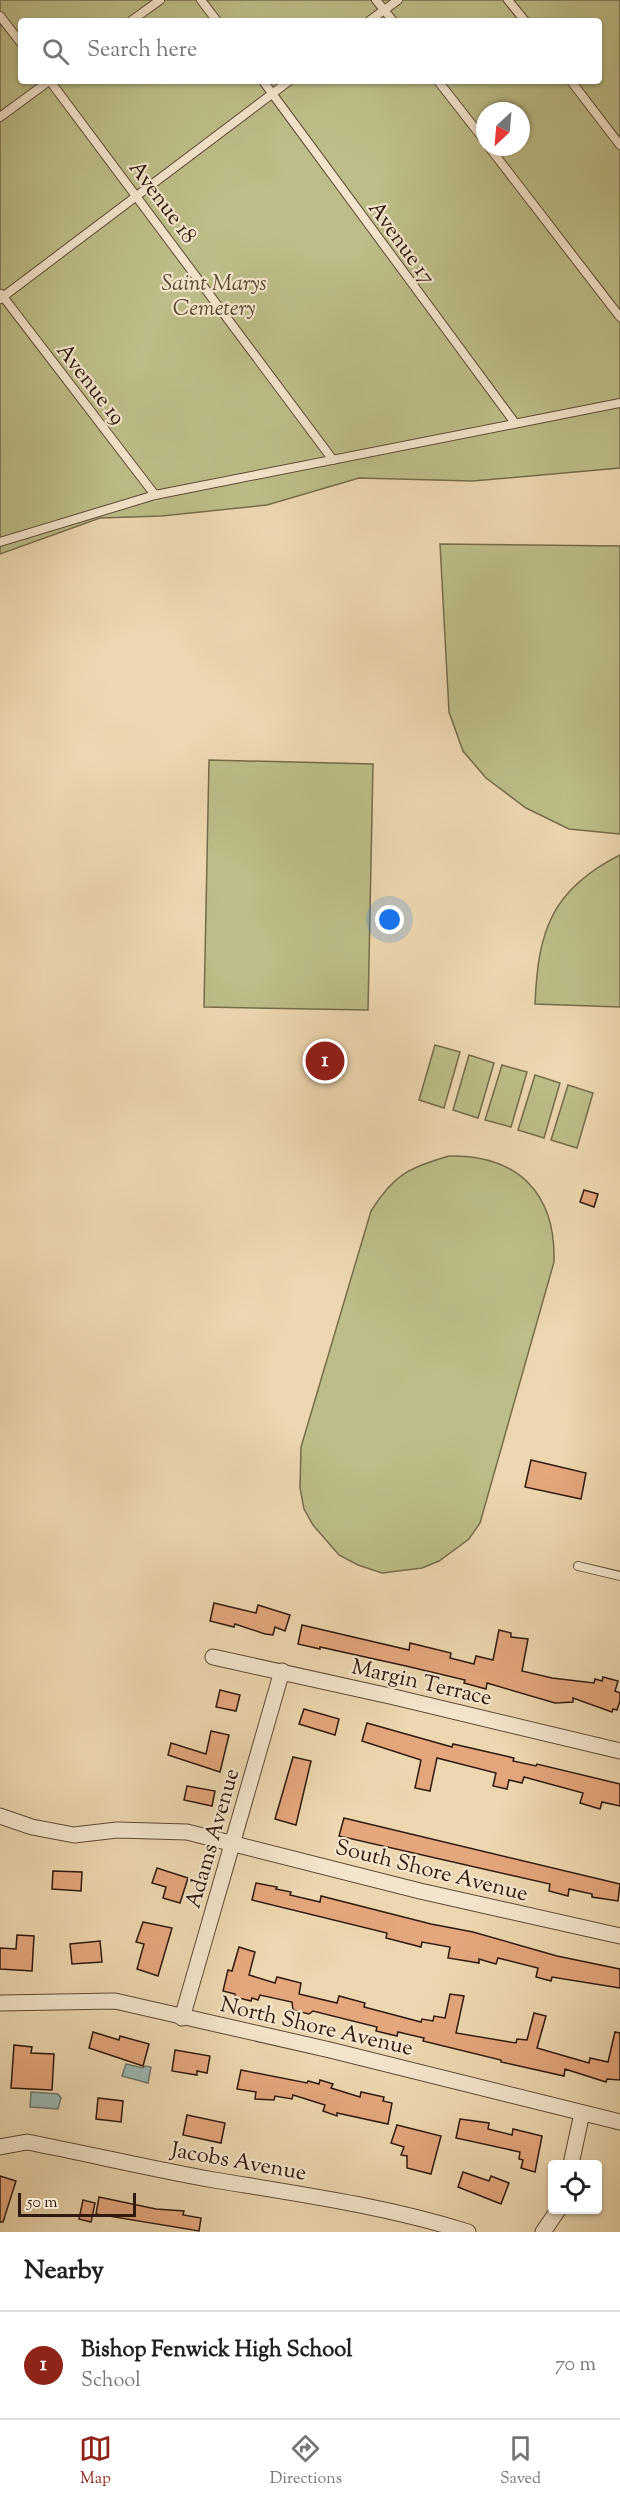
<!DOCTYPE html>
<style>
:root{--surface:#fff;--page:#f2f2f2;--text:#202124;--muted:#757577;--line:#e0e0e0;--accent:#8f2418}
body{margin:0;font-family:"Sorts Mill Goudy",serif;background:var(--page);color:var(--text)}
.controls{position:absolute;right:18px;bottom:18px;display:grid;overflow:hidden;border-radius:6px;box-shadow:0 2px 4px #0004}
.controls button{width:54px;height:54px;display:grid;place-items:center;padding:0;border:0;border-bottom:2px solid var(--line);background:var(--surface);color:var(--text);font:30px sans-serif}
.compass{position:absolute;left:476px;top:102px;width:54px;height:54px;border-radius:50%;background:var(--surface);box-shadow:0 2px 4px #0004;rotate:206deg}
.scale{position:absolute;left:18px;bottom:15px;width:118px;box-sizing:border-box;padding-left:6px;border:3px solid #301a0f;border-top:0;font-size:16px;line-height:21px;white-space:nowrap;color:#301a0f;-webkit-text-stroke:4px #f3e5cc;paint-order:stroke}
.you{position:absolute;left:390px;top:920px;width:21px;height:21px;margin:-15px;border:4px solid #fff;border-radius:50%;background:#1a73e8;box-shadow:0 0 0 9px #1a73e833}
.badge{display:grid;place-items:center;width:39px;height:39px;border-radius:50%;background:var(--accent);color:#fff;font-size:20px;font-weight:700}
.pin{position:absolute;translate:-50% -50%;border:3px solid #fff;box-shadow:0 2px 6px #0006}
.list{margin:0;padding:0;list-style:none}
h2{display:flex;justify-content:space-between;align-items:center;height:78px;margin:0;padding:0 24px;font-size:26px}
h2 small{font-size:20px;font-weight:400;color:var(--muted)}
.list li{display:grid;grid-template-columns:39px 1fr auto;gap:18px;align-items:center;box-sizing:border-box;height:108px;padding:0 24px;border-top:2px solid var(--line)}
.list b{display:block;font-size:22px;white-space:nowrap}
.list p{margin:0;font-size:20px;white-space:nowrap;color:var(--muted)}
.list em{font-size:20px;font-style:normal;color:var(--muted)}
.icon{flex:none;width:33px;height:33px;fill:none;stroke:currentColor;stroke-width:2;stroke-linecap:round;stroke-linejoin:round}
.map{position:relative;flex:none;width:620px;height:2232px;overflow:hidden}
.search{position:absolute;background:var(--surface);box-shadow:0 2px 4px #0004;left:18px;right:18px;top:18px;height:66px;display:flex;align-items:center;gap:15px;box-sizing:border-box;padding:0 21px;border-radius:6px;color:var(--muted);font-size:22px}
.sheet{height:186px;background:var(--surface)}
nav{display:flex;justify-content:space-around;align-items:center;box-sizing:border-box;height:84px;border-top:2px solid var(--line);background:var(--surface);font-size:16px;color:var(--muted)}
nav a{display:grid;justify-items:center;gap:3px}
nav .on{color:var(--accent)}
.map>svg:first-child{display:block}
.green{fill:#bcbd88;stroke:#766c4c;stroke-width:1.5;fill-rule:evenodd}
.water{fill:#9bb8b3;stroke:#707971;stroke-width:1.5}
.building{fill:#e4a67d;stroke:#301a0f;stroke-width:1.5}
.lines{fill:none;stroke-linecap:round;stroke-linejoin:round}
.lane-casing{stroke:#5f4937;stroke-width:10}
.street-casing{stroke:#5f4937;stroke-width:17}
.lane{stroke:#f3e5cc;stroke-width:8}
.street{stroke:#f3e5cc;stroke-width:15}
.labels{text-anchor:middle;stroke-width:4.5;stroke-linejoin:round;paint-order:stroke}
.street-label{font-size:22px;fill:#301a0f;stroke:#f3e5cc}
.park-label{font-size:22px;font-style:italic;fill:#5a4b33;stroke:#f3e5cc}
</style>
<div class="map">
<svg width="620" height="2232" viewBox="0 0 620 2232">
<rect width="100%" height="100%" fill="#edd7b0"/>
<filter id="stains"><feTurbulence type="fractalNoise" baseFrequency=".00333" numOctaves="4"/><feColorMatrix values="0 0 0 0 .2 0 0 0 0 .09 0 0 0 0 .02 0 0 0 .5 -.17"/></filter>
<radialGradient id="worn" r=".72"><stop offset=".6" stop-color="#630" stop-opacity="0"/><stop offset="1" stop-color="#630" stop-opacity=".3"/></radialGradient>
<g class="green">
<path d="M0 0H620V468L473 481 359 478 267 505 162 516 100 518 0 554ZM21 21H599V81H21ZM485 111H521V147H485Z"/>
<polygon points="440,544 620,546 620,834 569,829 526,808 486,778 463,751 449,712"/>
<polygon points="209,760 373,764 368,1010 204,1007"/>
<path d="M620 855V1007L535 1004C538 931 551 890 620 855Z"/>
<polygon points="435,1045 460,1052 444,1108 419,1100"/>
<polygon points="469,1055 494,1063 478,1118 453,1110"/>
<polygon points="502,1065 527,1072 511,1127 485,1120"/>
<polygon points="535,1075 560,1083 544,1138 518,1130"/>
<polygon points="568,1085 593,1093 577,1148 551,1140"/>
<path d="M449 1156C518 1155 556 1193 554 1262L480 1523 469 1539 439 1561 422 1568 382 1573 358 1565 339 1555 313 1525 304 1509 300 1488 301 1447 371 1211C394 1174 409 1168 449 1156Z"/>
</g>
<g class="water">
<polygon points="126,2064 143,2068 145,2066 151,2067 148,2083 122,2076"/>
<polygon points="31,2092 58,2094 61,2098 58,2109 30,2107"/>
</g>
<g class="building">
<polygon points="584,1190 598,1194 594,1207 580,1202"/>
<polygon points="531,1460 586,1473 581,1499 525,1487"/>
<polygon points="214,1603 256,1613 258,1605 290,1615 285,1631 275,1627 273,1635 265,1634 235,1624 234,1627 210,1621"/>
<polygon points="302,1625 409,1650 410,1643 451,1653 450,1658 474,1664 476,1656 493,1660 499,1630 511,1633 511,1637 528,1639 522,1671 552,1678 594,1683 595,1679 602,1681 603,1677 618,1681 615,1691 620,1693 620,1701 617,1710 613,1709 612,1712 573,1698 573,1702 555,1703 487,1683 486,1689 464,1683 465,1680 406,1666 320,1647 320,1649 298,1644"/>
<polygon points="220,1690 240,1695 236,1711 216,1707"/>
<polygon points="304,1709 339,1719 335,1735 299,1724"/>
<polygon points="367,1723 452,1747 453,1744 514,1758 513,1761 536,1766 537,1764 620,1784 620,1806 602,1802 600,1809 580,1803 583,1793 524,1777 522,1783 509,1780 507,1789 493,1786 496,1773 437,1758 430,1791 415,1788 421,1760 362,1741"/>
<polygon points="211,1731 229,1735 220,1772 168,1755 171,1743 206,1754"/>
<polygon points="293,1757 311,1761 296,1825 275,1819"/>
<polygon points="187,1786 215,1791 212,1806 184,1800"/>
<polygon points="344,1818 620,1884 618,1901 592,1897 592,1894 569,1889 568,1896 549,1891 550,1884 339,1836"/>
<polygon points="157,1868 188,1878 180,1903 163,1898 166,1887 152,1883"/>
<polygon points="53,1871 82,1872 81,1891 52,1889"/>
<polygon points="256,1883 277,1887 276,1889 291,1892 290,1895 320,1902 321,1896 431,1924 473,1932 557,1956 620,1969 620,1988 552,1977 551,1981 536,1977 538,1968 498,1958 496,1964 479,1959 479,1963 448,1958 450,1947 422,1942 421,1947 386,1938 387,1933 252,1900"/>
<polygon points="143,1922 172,1928 158,1976 137,1969 144,1944 136,1942"/>
<polygon points="17,1935 34,1936 32,1971 0,1969 0,1948 16,1949"/>
<polygon points="100,1941 102,1962 72,1964 70,1944"/>
<polygon points="239,1947 255,1952 249,1975 275,1983 277,1977 301,1983 299,1994 337,2003 339,1996 365,2003 364,2007 421,2022 422,2019 433,2021 434,2016 445,2018 450,1994 464,1996 456,2033 516,2043 517,2039 527,2040 534,2013 546,2016 537,2048 589,2063 590,2058 608,2062 615,2032 620,2033 620,2080 607,2079 606,2082 565,2069 564,2076 501,2062 501,2060 423,2041 424,2038 398,2032 397,2036 376,2031 377,2027 313,2011 309,2014 293,2010 292,2002 260,1995 258,2000 252,1998 251,2001 235,1997 235,1994 223,1991 228,1970 232,1971"/>
<polygon points="93,2032 119,2040 120,2036 149,2044 143,2066 89,2048"/>
<polygon points="14,2045 32,2047 31,2053 54,2054 52,2090 11,2088"/>
<polygon points="175,2050 210,2056 207,2073 197,2071 197,2075 172,2071"/>
<polygon points="241,2070 307,2083 308,2081 319,2084 320,2080 333,2084 331,2088 360,2097 361,2092 384,2097 383,2101 392,2103 388,2124 337,2113 337,2116 323,2111 325,2105 293,2095 292,2099 275,2096 274,2100 255,2099 256,2092 237,2089"/>
<polygon points="98,2098 123,2101 121,2122 96,2119"/>
<polygon points="187,2115 225,2123 221,2143 183,2135"/>
<polygon points="460,2119 489,2123 488,2129 512,2135 513,2129 542,2136 535,2172 521,2168 523,2160 519,2159 520,2152 456,2138"/>
<polygon points="397,2125 441,2136 431,2174 407,2168 407,2156 401,2155 404,2147 391,2143"/>
<polygon points="463,2172 489,2181 491,2176 509,2183 501,2204 458,2187"/>
<polygon points="0,2176 16,2181 3,2222 0,2222"/>
<polygon points="99,2197 156,2209 184,2211 183,2215 201,2218 199,2231 96,2214"/>
<polygon points="83,2200 95,2203 91,2222 79,2219"/>
</g>
<g class="lines">
<defs>
<g id="lane">
<polyline points="201,0 217,21"/>
<polyline points="376,0 393,21"/>
<polyline points="508,0 525,21"/>
<polyline points="0,16 21,43"/>
<polyline points="131,21 160,0"/>
<polyline points="369,21 398,0"/>
<polyline points="50,81 333,460"/>
<polyline points="263,81 515,423"/>
<polyline points="438,81 485,141"/>
<polyline points="571,81 620,145"/>
<polyline points="0,117 49,81"/>
<polyline points="489,147 620,317"/>
<polyline points="1,294 155,495"/>
<polyline points="0,299 289,81"/>
<polyline points="0,542 155,495 620,403"/>
<polyline points="578,1566 620,1576"/>
</g>
<g id="street">
<polyline points="213,1657 394,1697 620,1751"/>
<polyline points="0,1816 32,1827 74,1835 117,1830 187,1832 420,1891 620,1936"/>
<polyline points="0,2003 115,2001 330,2050 620,2122"/>
<polyline points="182,2018 282,1671"/>
<path d="M0 2147 27 2142C89 2154 152 2169 214 2180 299 2194 385 2206 468 2232"/>
<polyline points="571,2164 582,2113"/>
<polyline points="543,2232 558,2210"/>
</g>
</defs>
<use href="#lane" class="lane-casing"/>
<use href="#street" class="street-casing"/>
<use href="#lane" class="lane"/>
<use href="#street" class="street"/>
</g>
<g class="labels">
<g class="street-label">
<text transform="translate(164 201) rotate(53)" y="8">Avenue 18</text>
<text transform="translate(403 242) rotate(54)" y="8">Avenue 17</text>
<text transform="translate(92 383) rotate(52)" y="8">Avenue 19</text>
<text transform="translate(422 1681) rotate(13)" y="8">Margin Terrace</text>
<text transform="translate(211 1838) rotate(-74)" y="8">Adams Avenue</text>
<text transform="translate(432 1869) rotate(14)" y="8">South Shore Avenue</text>
<text transform="translate(317 2025) rotate(13)" y="8">North Shore Avenue</text>
<text transform="translate(239 2160) rotate(10)" y="8">Jacobs Avenue</text>
</g>
<g class="park-label">
<text x="214" y="290">Saint Marys<tspan x="214" dy="25">Cemetery</tspan></text>
</g>
</g>
<rect width="100%" height="100%" filter="url(#stains)"/>
<rect width="100%" height="100%" fill="url(#worn)"/>
</svg>
<div class="controls">
<button><svg class="icon" aria-label="locate" viewBox="0 0 24 24"><circle cx="12" cy="12" r="6"/><path d="M12 2v4M12 18v4M2 12h4M18 12h4"/></svg></button>
</div>
<svg class="compass" viewBox="-18 -18 36 36"><path d="M0-13l5 13h-10z" fill="#e53935"/><path d="M0 13l5-13h-10z" fill="#757577"/></svg>
<div class="scale">50 m</div>
<div class="you"></div>
<div class="pin badge" style="left:325px;top:1061px">1</div>
<div class="search"><svg class="icon" aria-label="search" viewBox="0 0 24 24"><circle cx="10" cy="10" r="6"/><path d="M15 15l6 6"/></svg>Search here</div>
</div>
<section class="sheet">
<h2>Nearby<small></small></h2>
<ul class="list">
<li><span class="badge">1</span><div><b>Bishop Fenwick High School</b><p>School</p></div><em>70 m</em></li>
</ul>
</section>
<nav>
<a class="on"><svg class="icon" aria-label="map" viewBox="0 0 24 24"><path d="M3 6l6-2 6 2 6-2v14l-6 2-6-2-6 2zM9 4v14M15 6v14"/></svg>Map</a>
<a><svg class="icon" aria-label="directions" viewBox="0 0 24 24"><path d="M12 3l9 9-9 9-9-9zM9 14v-3h6M13 9l2 2-2 2"/></svg>Directions</a>
<a><svg class="icon" aria-label="saved" viewBox="0 0 24 24"><path d="M7 4h10v16l-5-4-5 4z"/></svg>Saved</a>
</nav>
